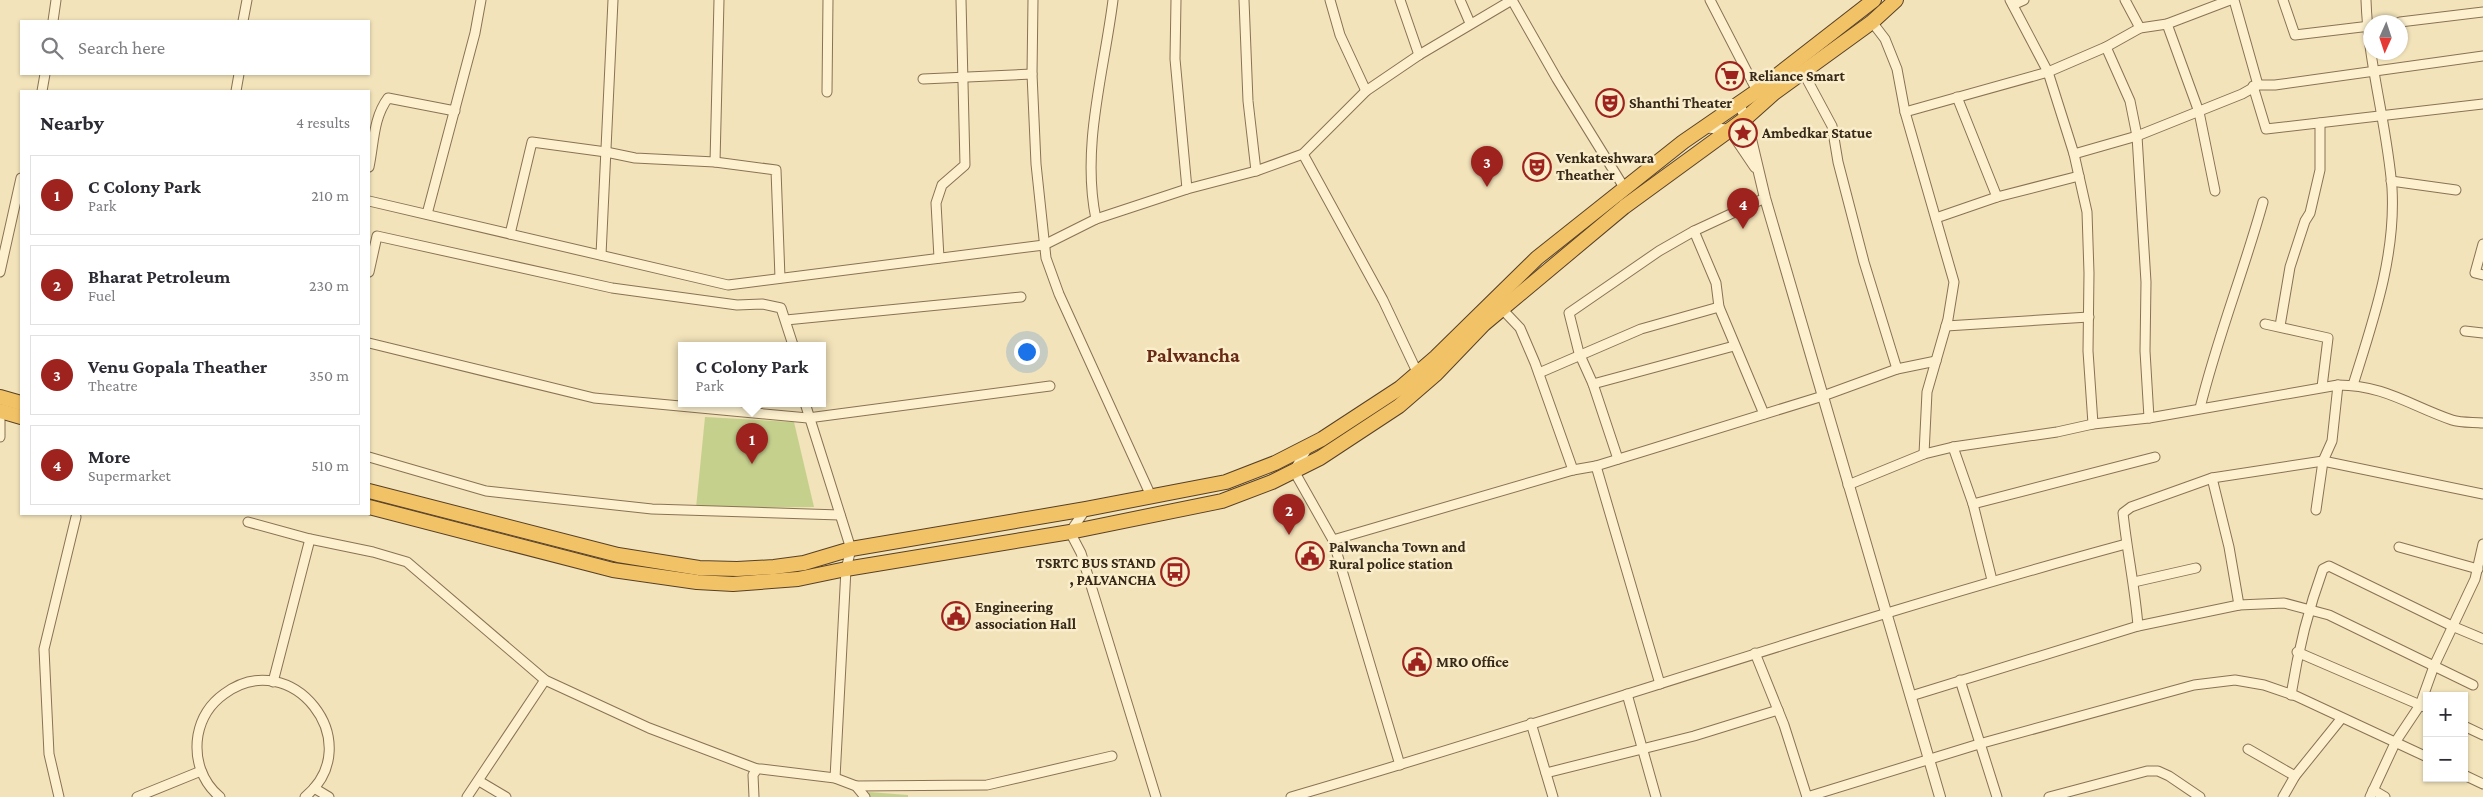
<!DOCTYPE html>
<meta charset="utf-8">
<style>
:root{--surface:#fff;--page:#f2f2f3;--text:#2b2b33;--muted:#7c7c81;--line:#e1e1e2;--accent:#9e221d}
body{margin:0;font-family:"Crimson Pro",serif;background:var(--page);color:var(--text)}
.controls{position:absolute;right:15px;bottom:15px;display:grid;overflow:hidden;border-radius:0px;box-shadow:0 1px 4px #0004}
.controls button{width:45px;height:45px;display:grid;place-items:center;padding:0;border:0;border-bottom:1px solid var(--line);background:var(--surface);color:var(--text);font:25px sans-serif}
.compass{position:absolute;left:2363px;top:15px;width:45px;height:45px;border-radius:50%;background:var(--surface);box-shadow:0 1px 4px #0004;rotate:183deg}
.you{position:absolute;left:1026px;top:351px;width:18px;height:18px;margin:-12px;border:4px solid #fff;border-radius:50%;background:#1a73e8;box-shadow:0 0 0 8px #1a73e833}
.badge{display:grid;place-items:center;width:32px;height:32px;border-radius:50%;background:var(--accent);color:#fff;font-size:16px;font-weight:700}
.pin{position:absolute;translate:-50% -41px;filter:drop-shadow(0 1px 2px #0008)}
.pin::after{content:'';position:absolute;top:26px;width:18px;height:15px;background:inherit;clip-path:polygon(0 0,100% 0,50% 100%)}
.popup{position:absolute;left:678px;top:342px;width:148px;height:65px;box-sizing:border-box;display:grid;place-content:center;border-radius:0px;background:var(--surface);filter:drop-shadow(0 1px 4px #0005);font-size:16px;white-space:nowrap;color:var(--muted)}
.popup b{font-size:19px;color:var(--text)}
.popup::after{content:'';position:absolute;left:50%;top:100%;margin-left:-10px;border:10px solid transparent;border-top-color:var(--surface)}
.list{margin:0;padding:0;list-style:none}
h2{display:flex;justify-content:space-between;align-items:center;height:65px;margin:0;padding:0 20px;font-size:21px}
h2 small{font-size:16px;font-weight:400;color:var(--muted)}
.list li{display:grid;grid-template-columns:32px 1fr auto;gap:15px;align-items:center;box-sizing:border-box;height:80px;margin:0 10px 10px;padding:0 10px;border:1px solid var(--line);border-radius:0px}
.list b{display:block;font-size:19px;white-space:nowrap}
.list p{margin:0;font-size:16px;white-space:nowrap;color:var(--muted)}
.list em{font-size:16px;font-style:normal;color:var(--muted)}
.icon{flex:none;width:28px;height:28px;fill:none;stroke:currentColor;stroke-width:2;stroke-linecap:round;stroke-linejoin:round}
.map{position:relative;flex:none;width:2483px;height:797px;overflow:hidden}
.search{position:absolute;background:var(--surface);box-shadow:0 1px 4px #0004;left:20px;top:20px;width:350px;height:55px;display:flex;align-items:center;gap:12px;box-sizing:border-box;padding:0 18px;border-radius:0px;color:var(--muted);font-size:19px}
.panel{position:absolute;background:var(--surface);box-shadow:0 1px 4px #0004;left:20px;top:90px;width:350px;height:425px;border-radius:0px}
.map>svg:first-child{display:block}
.green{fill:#c6d08d}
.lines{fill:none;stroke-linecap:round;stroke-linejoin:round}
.minor-casing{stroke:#8a7253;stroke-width:11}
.tertiary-casing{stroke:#8a7253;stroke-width:12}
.trunk-casing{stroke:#574028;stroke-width:16}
.minor{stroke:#fcf0ce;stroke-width:9}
.tertiary{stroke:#fcf0ce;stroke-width:10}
.trunk{stroke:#f2c266;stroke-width:14}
.labels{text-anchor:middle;stroke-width:5;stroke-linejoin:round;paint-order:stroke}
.poi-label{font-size:15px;font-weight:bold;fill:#372919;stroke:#f9edca;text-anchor:start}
.district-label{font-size:20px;font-weight:bold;fill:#682a15;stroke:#f9edca}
</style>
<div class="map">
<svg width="2483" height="797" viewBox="0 0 2483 797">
<rect width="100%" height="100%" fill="#f2e3ba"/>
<g class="green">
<polygon points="705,417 794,422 814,507 696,508"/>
<polygon points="869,792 908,795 908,797 869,797"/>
</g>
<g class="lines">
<defs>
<g id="minor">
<polyline points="1033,0 1032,74 1036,164 1046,258 1059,294 1151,496"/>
<polyline points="1176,0 1175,59 1187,189"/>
<polyline points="1244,0 1248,101 1256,171"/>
<polyline points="1330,0 1340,35 1366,91"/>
<polyline points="1400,0 1419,55"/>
<polyline points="1460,0 1470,23"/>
<polyline points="1512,0 1557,79 1625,189"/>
<polyline points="1710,0 1757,91"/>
<polyline points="2010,0 2048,72 2074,154 2087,212 2089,273 2088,351 2093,424"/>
<polyline points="2125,0 2140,28"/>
<polyline points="2234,0 2258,85"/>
<polyline points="2283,0 2295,35 2370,26"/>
<polyline points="2013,5 2024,0"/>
<polyline points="53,21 56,0"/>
<polyline points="243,21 247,0"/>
<polyline points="1872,22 1885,39 1897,69 1905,112 1954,282 1948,319 1927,392 1924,454"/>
<polyline points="2400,22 2483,12"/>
<polyline points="2167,24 2199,112 2215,191"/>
<polyline points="2106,47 2130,101 2137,136 2146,282 2145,351 2149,418"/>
<polyline points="1803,72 1832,126 1838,162 1864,262 1897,369"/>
<polyline points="923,79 1032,74"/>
<polyline points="2253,86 2266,129 2483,104"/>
<polyline points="42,91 45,74"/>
<polyline points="236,91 239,74"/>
<polyline points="827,92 828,0"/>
<polyline points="1957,97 1997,197"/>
<polyline points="1905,112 2048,72 2106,47 2140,28 2167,24 2230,0"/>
<polyline points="1303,154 1383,300 1418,374"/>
<polyline points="2074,154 2137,136 2242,94 2258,85 2275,85 2483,56"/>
<polyline points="715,162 719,0"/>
<path d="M369 167C374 144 373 118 388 98L455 111"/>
<polyline points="2391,181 2456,190"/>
<polyline points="369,201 728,285 1044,245 1096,219 1187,189 1256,171 1303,154 1366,91 1419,55 1512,0"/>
<polyline points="427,214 475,33 481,0"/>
<polyline points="1936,218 1997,197 2079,176"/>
<path d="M1096 219C1081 147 1104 72 1113 0"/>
<polyline points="1694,231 1716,283 1719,307 1764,414"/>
<polyline points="510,234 532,142 606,152 635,158 715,162 776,170 780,278"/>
<polyline points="2483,244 2475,273 2483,275"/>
<polyline points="601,255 613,0"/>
<polyline points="939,258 936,203 942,185 965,165 961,0"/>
<polyline points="0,272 21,178"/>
<polyline points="369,272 377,236 612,288 737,305 762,304 781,308 793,345"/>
<polyline points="1502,309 1520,328 1535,363 1573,470"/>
<polyline points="786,320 1021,297"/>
<polyline points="2265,324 2328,338 2322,387"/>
<polyline points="1946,326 2089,317"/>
<polyline points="2280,326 2290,267 2305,221 2310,213 2320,170 2320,123"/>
<polyline points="2465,331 2483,333"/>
<polyline points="369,343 594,398 808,418 1050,386"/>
<polyline points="1539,373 1641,329 1719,307"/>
<polyline points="1593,384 1734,346"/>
<path d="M2353 385C2373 321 2396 256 2392 188 2387 124 2368 64 2366 0"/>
<polyline points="805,403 851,549 846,569 835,778"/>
<path d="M2200 408C2217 338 2244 271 2263 202"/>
<polyline points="0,416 0,437"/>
<polyline points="1308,447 1294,471 1333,540 1400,765"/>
<polyline points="1953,447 1973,504 1992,580"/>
<polyline points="369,457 486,491 652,509 840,515"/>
<polyline points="1618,459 1593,384 1579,353 1569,313 1659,251 1694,231 1765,198"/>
<polyline points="1596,466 1660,684"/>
<polyline points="2212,478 2229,547 2239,605"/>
<path d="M1848 485 1924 454 1953 447 2057 432 2093 424 2149 418 2338 385C2384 385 2411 406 2452 420 2461 423 2473 422 2483 423"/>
<polyline points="1973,504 2155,457"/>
<polyline points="1086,509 1070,532 1081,553 1156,797"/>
<polyline points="2316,510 2323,461 2332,441 2338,385"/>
<polyline points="248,522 310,539 373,552 407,562 545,680 649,728 757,769"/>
<polyline points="1333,540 1573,470 1596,466 1823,396 1897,369 1936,361"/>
<polyline points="2399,547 2478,569"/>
<polyline points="2134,582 2196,568"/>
<path d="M2138 626C2135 588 2127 551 2123 513L2131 507 2212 478 2323 461 2483 494"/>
<polyline points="2297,652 2427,708"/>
<polyline points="1755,653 1784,725 1807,797"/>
<polyline points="1960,680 1997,797"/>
<polyline points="273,682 310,539"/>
<polyline points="1627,694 1656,797"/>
<path d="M2291 695C2298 651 2308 610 2323 569L2329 566 2452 626 2483 639"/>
<polyline points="1911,696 2138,626 2239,605 2284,603 2329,615 2473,685"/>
<polyline points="1531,723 1553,797"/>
<polyline points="2464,726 2483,735"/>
<polyline points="2248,749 2295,776"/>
<polyline points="1546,773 1694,736 1778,710"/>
<polyline points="2464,775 2483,784"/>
<polyline points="479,781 506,797"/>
<polyline points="856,786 987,785 1112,756"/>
<polyline points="314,788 329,797"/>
<polyline points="2373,790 2385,797"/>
<polyline points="59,797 49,754 44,649 76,517"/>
<polyline points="137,797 201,771"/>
<path d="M220 797C202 782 194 759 198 735 201 719 210 704 224 694 291 644 370 743 305 797"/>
<polyline points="467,797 545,680"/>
<polyline points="754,797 753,775 757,769 761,769 835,778 856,786 865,797"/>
<path d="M1291 797C1571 716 1845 620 2126 544"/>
<polyline points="1807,797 1979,744 2194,685 2235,680 2264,685 2296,696 2427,757"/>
<polyline points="2049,797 2147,771 2158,771 2169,776 2200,797"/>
<polyline points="2283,797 2295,776 2341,719"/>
<polyline points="2370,797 2396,741 2420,705 2434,666 2475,579 2483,544"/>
</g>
<g id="tertiary">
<polyline points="1738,103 1746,118 1765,198 1940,797"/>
<polyline points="1704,127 1730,130 1755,167"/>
</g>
<g id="trunk">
<polyline points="0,397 21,403"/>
<polyline points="0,411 21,417"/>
<polyline points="369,491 618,555 699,568 737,569 774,567 804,563 851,549 1086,509 1226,482 1275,463 1322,439 1400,388 1436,357 1537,258 1683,142 1757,91 1874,0"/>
<polyline points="369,507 613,570 697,582 733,584 798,579 846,569 1070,532 1222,501 1272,482 1320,458 1399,406 1436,374 1484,324 1624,207 1746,118 1774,93 1872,22 1896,0"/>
</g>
</defs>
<use href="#minor" class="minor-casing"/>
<use href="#tertiary" class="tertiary-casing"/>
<use href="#trunk" class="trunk-casing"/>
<use href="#minor" class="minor"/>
<use href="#tertiary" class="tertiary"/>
<use href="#trunk" class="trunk"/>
</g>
<defs>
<symbol id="supermarket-ring" viewBox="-11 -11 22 22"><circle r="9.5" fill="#f9edca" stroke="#9e221d" stroke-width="1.5"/><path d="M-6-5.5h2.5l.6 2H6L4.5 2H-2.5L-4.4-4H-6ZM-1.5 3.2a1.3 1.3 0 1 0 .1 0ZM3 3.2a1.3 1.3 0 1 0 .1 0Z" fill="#9e221d"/></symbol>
<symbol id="theatre-ring" viewBox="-11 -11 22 22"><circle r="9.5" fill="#f9edca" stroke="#9e221d" stroke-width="1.5"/><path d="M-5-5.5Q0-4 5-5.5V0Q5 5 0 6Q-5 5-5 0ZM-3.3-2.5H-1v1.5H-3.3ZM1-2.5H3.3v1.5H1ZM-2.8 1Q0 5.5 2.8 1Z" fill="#9e221d"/></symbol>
<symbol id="sight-ring" viewBox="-11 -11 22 22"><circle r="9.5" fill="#f9edca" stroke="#9e221d" stroke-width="1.5"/><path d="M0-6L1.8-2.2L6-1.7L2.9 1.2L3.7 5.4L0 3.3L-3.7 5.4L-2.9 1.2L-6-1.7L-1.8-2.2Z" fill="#9e221d"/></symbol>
<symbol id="civic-ring" viewBox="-11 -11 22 22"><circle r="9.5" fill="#f9edca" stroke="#9e221d" stroke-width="1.5"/><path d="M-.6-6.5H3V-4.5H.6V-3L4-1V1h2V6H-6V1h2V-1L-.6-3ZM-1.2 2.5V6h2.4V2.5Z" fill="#9e221d"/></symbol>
<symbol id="bus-ring" viewBox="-11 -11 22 22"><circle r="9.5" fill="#f9edca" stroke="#9e221d" stroke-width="1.5"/><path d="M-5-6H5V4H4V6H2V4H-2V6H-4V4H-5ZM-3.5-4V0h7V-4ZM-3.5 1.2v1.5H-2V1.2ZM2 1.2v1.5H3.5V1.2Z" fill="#9e221d"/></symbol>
</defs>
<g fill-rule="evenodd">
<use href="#supermarket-ring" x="1714" y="60" width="32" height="32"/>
<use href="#theatre-ring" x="1594" y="87" width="32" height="32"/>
<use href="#sight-ring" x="1727" y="117" width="32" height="32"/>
<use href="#theatre-ring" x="1521" y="151" width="32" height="32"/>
<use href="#civic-ring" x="1294" y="540" width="32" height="32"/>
<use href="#bus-ring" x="1159" y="556" width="32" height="32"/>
<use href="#civic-ring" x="940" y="600" width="32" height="32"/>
<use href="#civic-ring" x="1401" y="646" width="32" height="32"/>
</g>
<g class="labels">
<g class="poi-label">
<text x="1749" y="81">Reliance Smart</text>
<text x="1629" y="108">Shanthi Theater</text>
<text x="1762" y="138">Ambedkar Statue</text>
<text x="1556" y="163">Venkateshwara<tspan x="1556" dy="17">Theather</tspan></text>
<text x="1329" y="552">Palwancha Town and<tspan x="1329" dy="17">Rural police station</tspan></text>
<text x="1156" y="568" text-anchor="end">TSRTC BUS STAND<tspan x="1156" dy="17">, PALVANCHA</tspan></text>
<text x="975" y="612">Engineering<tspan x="975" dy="17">association Hall</tspan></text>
<text x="1436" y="667">MRO Office</text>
</g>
<g class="district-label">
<text x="1193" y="362">Palwancha</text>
</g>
</g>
</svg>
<div class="controls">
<button>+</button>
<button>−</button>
</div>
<svg class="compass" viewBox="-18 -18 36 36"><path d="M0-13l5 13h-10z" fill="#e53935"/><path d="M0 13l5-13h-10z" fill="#7c7c81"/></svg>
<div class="you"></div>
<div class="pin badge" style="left:752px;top:464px">1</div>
<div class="popup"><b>C Colony Park</b>Park</div>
<div class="pin badge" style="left:1289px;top:535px">2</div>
<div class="pin badge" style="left:1487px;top:187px">3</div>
<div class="pin badge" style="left:1743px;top:229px">4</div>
<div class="search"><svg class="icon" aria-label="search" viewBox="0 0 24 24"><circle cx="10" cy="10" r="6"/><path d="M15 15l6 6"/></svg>Search here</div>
<section class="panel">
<h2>Nearby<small>4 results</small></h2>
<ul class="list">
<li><span class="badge">1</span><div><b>C Colony Park</b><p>Park</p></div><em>210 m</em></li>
<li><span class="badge">2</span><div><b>Bharat Petroleum</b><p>Fuel</p></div><em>230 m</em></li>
<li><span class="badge">3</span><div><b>Venu Gopala Theather</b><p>Theatre</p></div><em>350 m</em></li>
<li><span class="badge">4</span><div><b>More</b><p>Supermarket</p></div><em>510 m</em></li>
</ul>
</section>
</div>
